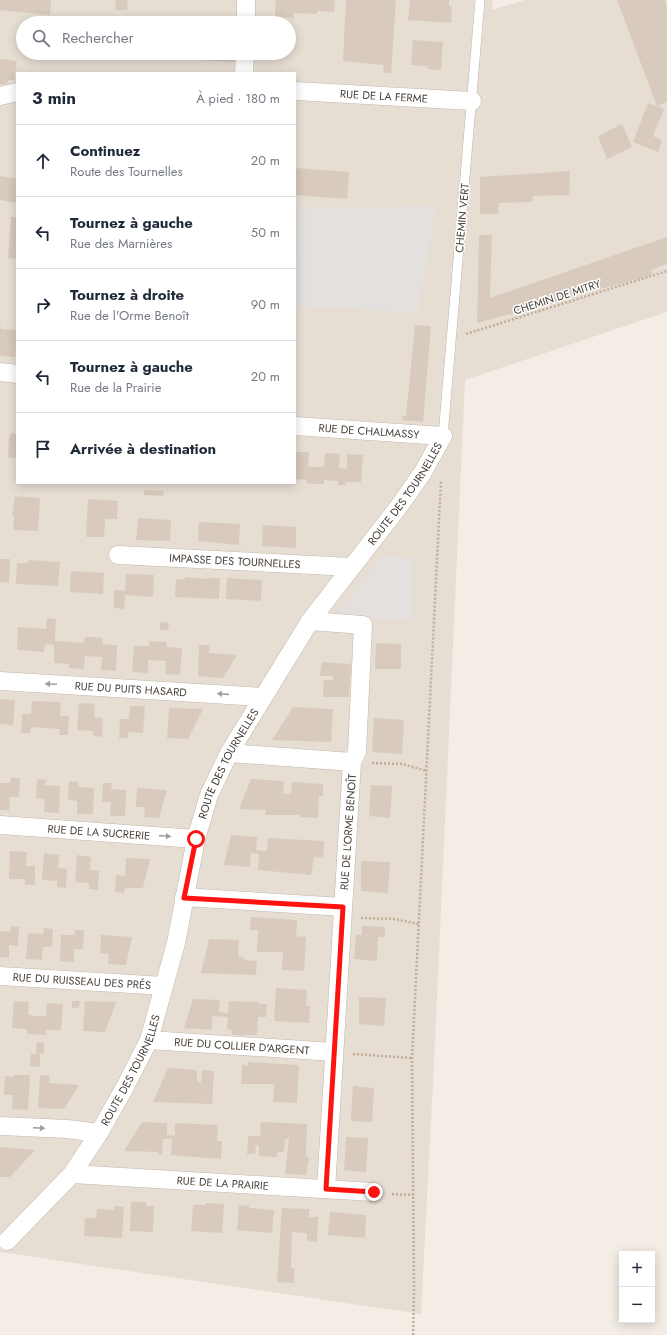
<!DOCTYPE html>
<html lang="fr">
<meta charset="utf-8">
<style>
:root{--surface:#fff;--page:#f6f6f7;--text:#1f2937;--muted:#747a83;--line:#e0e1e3}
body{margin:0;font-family:Jost,sans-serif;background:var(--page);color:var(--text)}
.controls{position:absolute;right:12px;bottom:12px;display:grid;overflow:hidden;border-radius:0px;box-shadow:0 2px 10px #0003}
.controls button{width:36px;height:36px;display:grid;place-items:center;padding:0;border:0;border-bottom:1px solid var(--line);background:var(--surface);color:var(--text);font:20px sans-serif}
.stop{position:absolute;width:12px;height:12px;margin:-9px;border:3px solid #ff1310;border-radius:50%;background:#fff}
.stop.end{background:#ff1310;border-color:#fff;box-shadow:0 1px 4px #0008}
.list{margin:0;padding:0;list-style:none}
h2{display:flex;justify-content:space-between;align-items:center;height:52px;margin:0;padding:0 16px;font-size:17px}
h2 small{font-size:13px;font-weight:400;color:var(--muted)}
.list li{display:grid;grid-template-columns:26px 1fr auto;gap:12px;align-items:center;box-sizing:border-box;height:72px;padding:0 16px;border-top:1px solid var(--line)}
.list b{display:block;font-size:15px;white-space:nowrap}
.list p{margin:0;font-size:13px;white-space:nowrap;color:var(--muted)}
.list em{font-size:13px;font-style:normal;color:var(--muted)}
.icon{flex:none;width:22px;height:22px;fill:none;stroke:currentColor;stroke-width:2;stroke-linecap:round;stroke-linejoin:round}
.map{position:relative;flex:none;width:667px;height:1335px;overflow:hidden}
.search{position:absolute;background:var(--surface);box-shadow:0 2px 10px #0003;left:16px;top:16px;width:280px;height:44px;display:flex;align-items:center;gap:10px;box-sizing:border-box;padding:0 14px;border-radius:22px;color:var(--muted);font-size:15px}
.panel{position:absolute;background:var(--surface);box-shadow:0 2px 10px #0003;left:16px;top:72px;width:280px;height:412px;border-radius:0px}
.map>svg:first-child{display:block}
.residential{fill:#e7ded3;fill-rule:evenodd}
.parking{fill:#e4e0de}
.building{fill:#d8cabd}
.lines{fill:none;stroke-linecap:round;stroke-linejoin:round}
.lane-casing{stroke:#c2b6ab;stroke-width:10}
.street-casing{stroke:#c2b6ab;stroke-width:19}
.path{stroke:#c1ad98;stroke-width:2.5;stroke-dasharray:2 2;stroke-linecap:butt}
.lane{stroke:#fff;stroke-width:9}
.street{stroke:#fff;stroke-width:18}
.oneway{fill:#a29e9a}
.route{stroke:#ff1310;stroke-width:5}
.labels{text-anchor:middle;stroke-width:3;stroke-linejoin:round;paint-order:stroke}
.street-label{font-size:11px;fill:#463d35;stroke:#fff}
</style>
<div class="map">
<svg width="667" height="1335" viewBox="0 0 667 1335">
<rect width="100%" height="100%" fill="#f3ede5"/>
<path class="residential" d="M0 0H493L492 10 525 0H667V312L465 380 434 1063 421 1314 0 1252ZM23 23H289V53H23ZM17 73H295V483H17Z"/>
<g class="parking">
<polygon points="436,206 418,312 295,306 297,208"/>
<polygon points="383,555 412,558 412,621 336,616"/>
</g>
<g class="building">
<polygon points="0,0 51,0 50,15 0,10"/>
<polygon points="116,0 128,0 127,10 115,10"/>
<polygon points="276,0 335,0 334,12 317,11 317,14 294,13 294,18 275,17"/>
<polygon points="346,0 396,0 391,73 383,73 384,65 343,61"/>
<polygon points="410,0 449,0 449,6 452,6 451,23 408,20"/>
<polygon points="617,0 667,0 665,2 667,7 667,102 657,106 664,109 653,136 662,140 658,152 633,142 648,103 657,106"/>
<polygon points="413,40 443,42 441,70 427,69 428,66 411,65"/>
<polygon points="44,53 57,53 57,57 44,56"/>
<polygon points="195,53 236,53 235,62 195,60"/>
<polygon points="0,59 17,61 14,80 8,80 7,84 0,84"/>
<polygon points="622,124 632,147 607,159 598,136"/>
<polygon points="295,168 349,172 347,199 295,195"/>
<polygon points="570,171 569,195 533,196 532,202 499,203 498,214 480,214 480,177"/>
<polygon points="0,176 17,179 17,203 0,200"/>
<polygon points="11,217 17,217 17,259 8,258"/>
<polygon points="479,235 492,235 490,298 667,237 667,264 651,270 652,275 477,323"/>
<polygon points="0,325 1,329 17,330 15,357 0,356"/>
<polygon points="415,325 431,326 423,422 402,420 402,416 406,416"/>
<polygon points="12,433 17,434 17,458 8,458 9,436"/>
<polygon points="295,452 309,452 308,467 324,467 325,453 340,454 339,468 347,469 347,454 363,455 361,482 346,482 346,485 338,485 338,481 324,480 324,484 315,484 307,483 307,480 295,479"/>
<polygon points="144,490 164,491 163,496 144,495"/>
<polygon points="15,496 40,498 38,531 13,530 14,516 12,516"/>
<polygon points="88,499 118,501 117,519 105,519 104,537 86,537"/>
<polygon points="138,518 171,520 170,541 136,540"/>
<polygon points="199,522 240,524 239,545 198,541"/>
<polygon points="263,525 296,527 296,548 262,546"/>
<polygon points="0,559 10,559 9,583 0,582"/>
<polygon points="29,560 60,562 58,586 16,584 17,563 28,563"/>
<polygon points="71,571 104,573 103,594 70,592"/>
<polygon points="126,574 154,575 153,597 125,595 124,609 114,608 114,590 125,591"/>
<polygon points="185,577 206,579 206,578 220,578 219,599 175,597 176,579 185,580"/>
<polygon points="227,578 262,580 261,601 226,599"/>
<polygon points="47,618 56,619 55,641 84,643 85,637 94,637 103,638 102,644 117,645 116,671 101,670 102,657 85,656 84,669 69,668 69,664 54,663 54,645 45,644 44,652 17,650 18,627 46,629"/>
<polygon points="160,622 169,623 168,630 160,630"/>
<polygon points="149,641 167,642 166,647 182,648 180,675 165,674 166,661 148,660 148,673 132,672 134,646 149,646"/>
<polygon points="376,643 401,644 401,669 375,669"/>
<polygon points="199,645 210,645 209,653 237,655 223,678 198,676"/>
<polygon points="322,662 351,664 349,697 323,697 324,680 333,680 333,676 320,676"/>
<polygon points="0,699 15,700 13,725 0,724"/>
<polygon points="32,701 61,702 60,716 69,716 68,735 59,735 60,729 31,727 30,733 21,733 22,714 31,714"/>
<polygon points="79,703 95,704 94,717 103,718 102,737 93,736 93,731 77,730"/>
<polygon points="130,706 145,706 143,733 128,732 128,738 119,738 120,719 129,719"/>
<polygon points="293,707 333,709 331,742 272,740"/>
<polygon points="169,708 203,709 188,739 167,738"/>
<polygon points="374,718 404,720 402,754 372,752"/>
<polygon points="11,778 20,778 19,797 10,797 9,810 0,810 0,783 10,783"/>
<polygon points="37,779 46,780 45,785 60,786 59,813 44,812 45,799 36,798"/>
<polygon points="251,779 284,781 283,794 291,794 292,782 323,784 323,796 319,796 318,818 300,817 300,815 265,815 266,810 239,809"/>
<polygon points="69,781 78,782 78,787 94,788 93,814 77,814 77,801 68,800"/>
<polygon points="103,783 112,783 111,789 126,790 125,816 110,816 111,802 102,802"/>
<polygon points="371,785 392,786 390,818 369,816"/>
<polygon points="137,788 167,790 159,818 144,817 145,807 136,807"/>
<polygon points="231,835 257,837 256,850 267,851 268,838 324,841 323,858 314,857 311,875 258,870 259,854 251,853 250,867 224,865"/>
<polygon points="10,851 27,852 26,866 35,866 35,885 25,885 25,879 9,879"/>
<polygon points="44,853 59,855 58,868 67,869 66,888 57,887 57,881 42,880"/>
<polygon points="77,855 91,857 90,870 99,871 98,890 89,889 89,883 75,882"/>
<polygon points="126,858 150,859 143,888 125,888 124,893 115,892 116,875 125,876"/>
<polygon points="361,861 390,862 388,893 361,891"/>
<polygon points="251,917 297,920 296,936 306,937 304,971 282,970 283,952 257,952 258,930 250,930"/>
<polygon points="11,926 19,927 18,946 9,945 9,958 0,957 0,931 10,932"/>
<polygon points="362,926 385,927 385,937 378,937 377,961 354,959 356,935 362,935"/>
<polygon points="44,928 53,929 52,947 43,947 42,960 26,959 28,933 43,934"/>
<polygon points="75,930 84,930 83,949 74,949 74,962 60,961 61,935 75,935"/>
<polygon points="101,935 132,937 126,965 108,964 109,954 100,953"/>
<polygon points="209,939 239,940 238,956 244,957 244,960 257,961 256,975 201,973"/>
<polygon points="276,988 307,990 306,1006 310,1006 309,1023 274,1021"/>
<polygon points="359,997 386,998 384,1026 359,1024"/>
<polygon points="193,999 220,1000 219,1012 228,1013 229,1001 259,1002 259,1004 267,1004 266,1017 258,1017 257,1035 232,1035 232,1030 227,1029 228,1017 212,1016 212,1030 184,1028"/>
<polygon points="14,1001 29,1002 28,1015 37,1016 46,1016 47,1003 63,1004 61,1030 46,1030 46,1035 27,1034 27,1029 12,1028"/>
<polygon points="72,1001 80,1001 79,1008 72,1008"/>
<polygon points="85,1001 116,1002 105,1032 83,1031"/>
<polygon points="37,1042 44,1043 44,1054 36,1053"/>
<polygon points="31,1054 40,1054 40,1067 30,1066"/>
<polygon points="248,1062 299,1065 297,1103 273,1102 274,1084 241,1084 242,1065 248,1066"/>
<polygon points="168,1068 197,1070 197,1082 201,1082 202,1070 214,1071 212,1104 153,1102"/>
<polygon points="14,1075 30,1075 28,1110 12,1109 13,1095 4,1095 5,1076 14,1077"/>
<polygon points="40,1075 50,1076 49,1083 79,1085 64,1109 38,1108"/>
<polygon points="353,1086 374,1088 372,1122 351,1121"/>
<polygon points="142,1122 167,1123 167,1135 175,1136 175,1123 218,1125 217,1141 222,1141 221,1159 171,1155 172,1139 163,1139 162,1155 158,1155 158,1152 124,1151"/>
<polygon points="261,1122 307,1124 306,1157 309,1157 306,1175 285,1174 289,1139 285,1139 284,1152 277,1152 277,1157 259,1156 259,1146 256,1145 255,1154 247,1154 248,1136 260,1136"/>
<polygon points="346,1137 368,1138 366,1172 344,1170"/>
<polygon points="0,1147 35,1150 10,1177 0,1177"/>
<polygon points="131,1202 146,1202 146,1206 154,1206 153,1232 130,1231"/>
<polygon points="206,1203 224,1204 222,1233 191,1231 193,1205 205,1205"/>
<polygon points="239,1205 249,1206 249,1208 274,1210 272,1233 237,1230"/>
<polygon points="114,1206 124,1207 122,1238 84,1236 85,1218 96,1218 97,1209 114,1210"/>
<polygon points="282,1208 309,1209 309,1217 318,1217 317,1242 307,1241 307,1233 292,1232 291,1268 294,1268 294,1283 277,1282"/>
<polygon points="330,1212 366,1215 365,1238 328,1235"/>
</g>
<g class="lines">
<defs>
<polyline id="lane" points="443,436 480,0"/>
<g id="street">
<polyline points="246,23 246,0"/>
<polyline points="244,73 245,53"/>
<path id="s1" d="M295 91 472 101"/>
<polyline points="0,96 17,92"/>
<polyline points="0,372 17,374"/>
<path id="s2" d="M118 555 351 567"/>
<polyline points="310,621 363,625 357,752 352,762 326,1189"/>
<path id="s3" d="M0 681 262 697"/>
<polyline points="229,753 352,762"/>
<path id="s4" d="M0 825 196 839"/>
<polyline points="184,897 343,907"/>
<path id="s5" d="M0 976 164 986"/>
<path id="s6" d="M149 1040 334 1052"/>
<polyline points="0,1126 67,1129 99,1133"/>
<path id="s7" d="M72 1174 373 1192"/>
<path id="s8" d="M7 1241 72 1174 99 1133 125 1087 149 1040 176 943 196 839 209 795 229 753 310 621 400 505 423 472 443 436 295 426"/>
</g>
</defs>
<use href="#lane" class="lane-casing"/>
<use href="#street" class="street-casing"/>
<g class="path">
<polyline points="466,334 667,271"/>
<polyline points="372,763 402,764 427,771"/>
<polyline points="361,918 394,919 419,924"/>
<polyline points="353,1054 412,1058"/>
<polyline points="392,1194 413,1195"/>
<polyline points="413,1335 414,1291 412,1058 441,480"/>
</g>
<use href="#lane" class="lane"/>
<use href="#street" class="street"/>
</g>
<defs><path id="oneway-solid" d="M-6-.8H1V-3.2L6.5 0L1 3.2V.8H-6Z"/></defs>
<g class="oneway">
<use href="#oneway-solid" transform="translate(51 684) rotate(-177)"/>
<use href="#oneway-solid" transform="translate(223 694) rotate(-176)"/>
<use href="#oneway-solid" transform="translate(165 836) rotate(4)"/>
<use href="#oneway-solid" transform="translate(39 1128) rotate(3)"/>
</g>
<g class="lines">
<polyline class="route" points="196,839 184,898 343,907 326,1189 374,1192"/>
</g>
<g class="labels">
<g class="street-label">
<text dy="4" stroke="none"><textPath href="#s1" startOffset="89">RUE DE LA FERME</textPath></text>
<text transform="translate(462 218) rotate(-85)" y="4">CHEMIN VERT</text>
<text transform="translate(557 297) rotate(-18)" y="4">CHEMIN DE MITRY</text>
<text transform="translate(369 431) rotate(4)" y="4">RUE DE CHALMASSY</text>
<text dy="4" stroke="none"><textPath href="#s8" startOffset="861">ROUTE DES TOURNELLES</textPath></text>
<text dy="4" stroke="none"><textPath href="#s2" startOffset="117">IMPASSE DES TOURNELLES</textPath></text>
<text dy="4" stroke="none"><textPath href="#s3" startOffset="131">RUE DU PUITS HASARD</textPath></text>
<text dy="4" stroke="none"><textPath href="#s8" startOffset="537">ROUTE DES TOURNELLES</textPath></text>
<text dy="4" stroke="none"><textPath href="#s4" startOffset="99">RUE DE LA SUCRERIE</textPath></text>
<text transform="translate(348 832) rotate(-86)" y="4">RUE DE L'ORME BENOÎT</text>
<text dy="4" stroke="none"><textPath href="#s5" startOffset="82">RUE DU RUISSEAU DES PRÉS</textPath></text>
<text dy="4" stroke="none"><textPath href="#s6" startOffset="93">RUE DU COLLIER D'ARGENT</textPath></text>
<text dy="4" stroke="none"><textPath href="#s8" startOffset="213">ROUTE DES TOURNELLES</textPath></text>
<text dy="4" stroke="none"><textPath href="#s7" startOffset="151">RUE DE LA PRAIRIE</textPath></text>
</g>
</g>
</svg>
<div class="controls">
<button>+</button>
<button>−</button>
</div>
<div class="stop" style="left:196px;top:839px"></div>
<div class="stop end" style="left:374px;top:1192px"></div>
<div class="search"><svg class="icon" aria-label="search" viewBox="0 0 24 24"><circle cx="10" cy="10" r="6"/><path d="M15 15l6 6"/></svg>Rechercher</div>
<section class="panel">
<h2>3 min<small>À pied · 180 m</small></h2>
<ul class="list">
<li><svg class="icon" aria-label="ahead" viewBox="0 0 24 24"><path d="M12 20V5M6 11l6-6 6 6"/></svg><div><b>Continuez</b><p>Route des Tournelles</p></div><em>20 m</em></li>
<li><svg class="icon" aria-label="left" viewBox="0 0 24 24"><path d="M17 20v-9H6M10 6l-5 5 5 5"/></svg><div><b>Tournez à gauche</b><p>Rue des Marnières</p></div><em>50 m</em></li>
<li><svg class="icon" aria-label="right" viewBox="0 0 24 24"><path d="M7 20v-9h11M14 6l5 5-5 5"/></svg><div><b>Tournez à droite</b><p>Rue de l'Orme Benoît</p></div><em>90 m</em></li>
<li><svg class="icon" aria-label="left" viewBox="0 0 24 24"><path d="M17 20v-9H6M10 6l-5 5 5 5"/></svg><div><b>Tournez à gauche</b><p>Rue de la Prairie</p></div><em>20 m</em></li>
<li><svg class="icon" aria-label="arrive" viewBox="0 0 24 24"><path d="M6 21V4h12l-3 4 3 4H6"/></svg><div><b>Arrivée à destination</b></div></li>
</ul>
</section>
</div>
